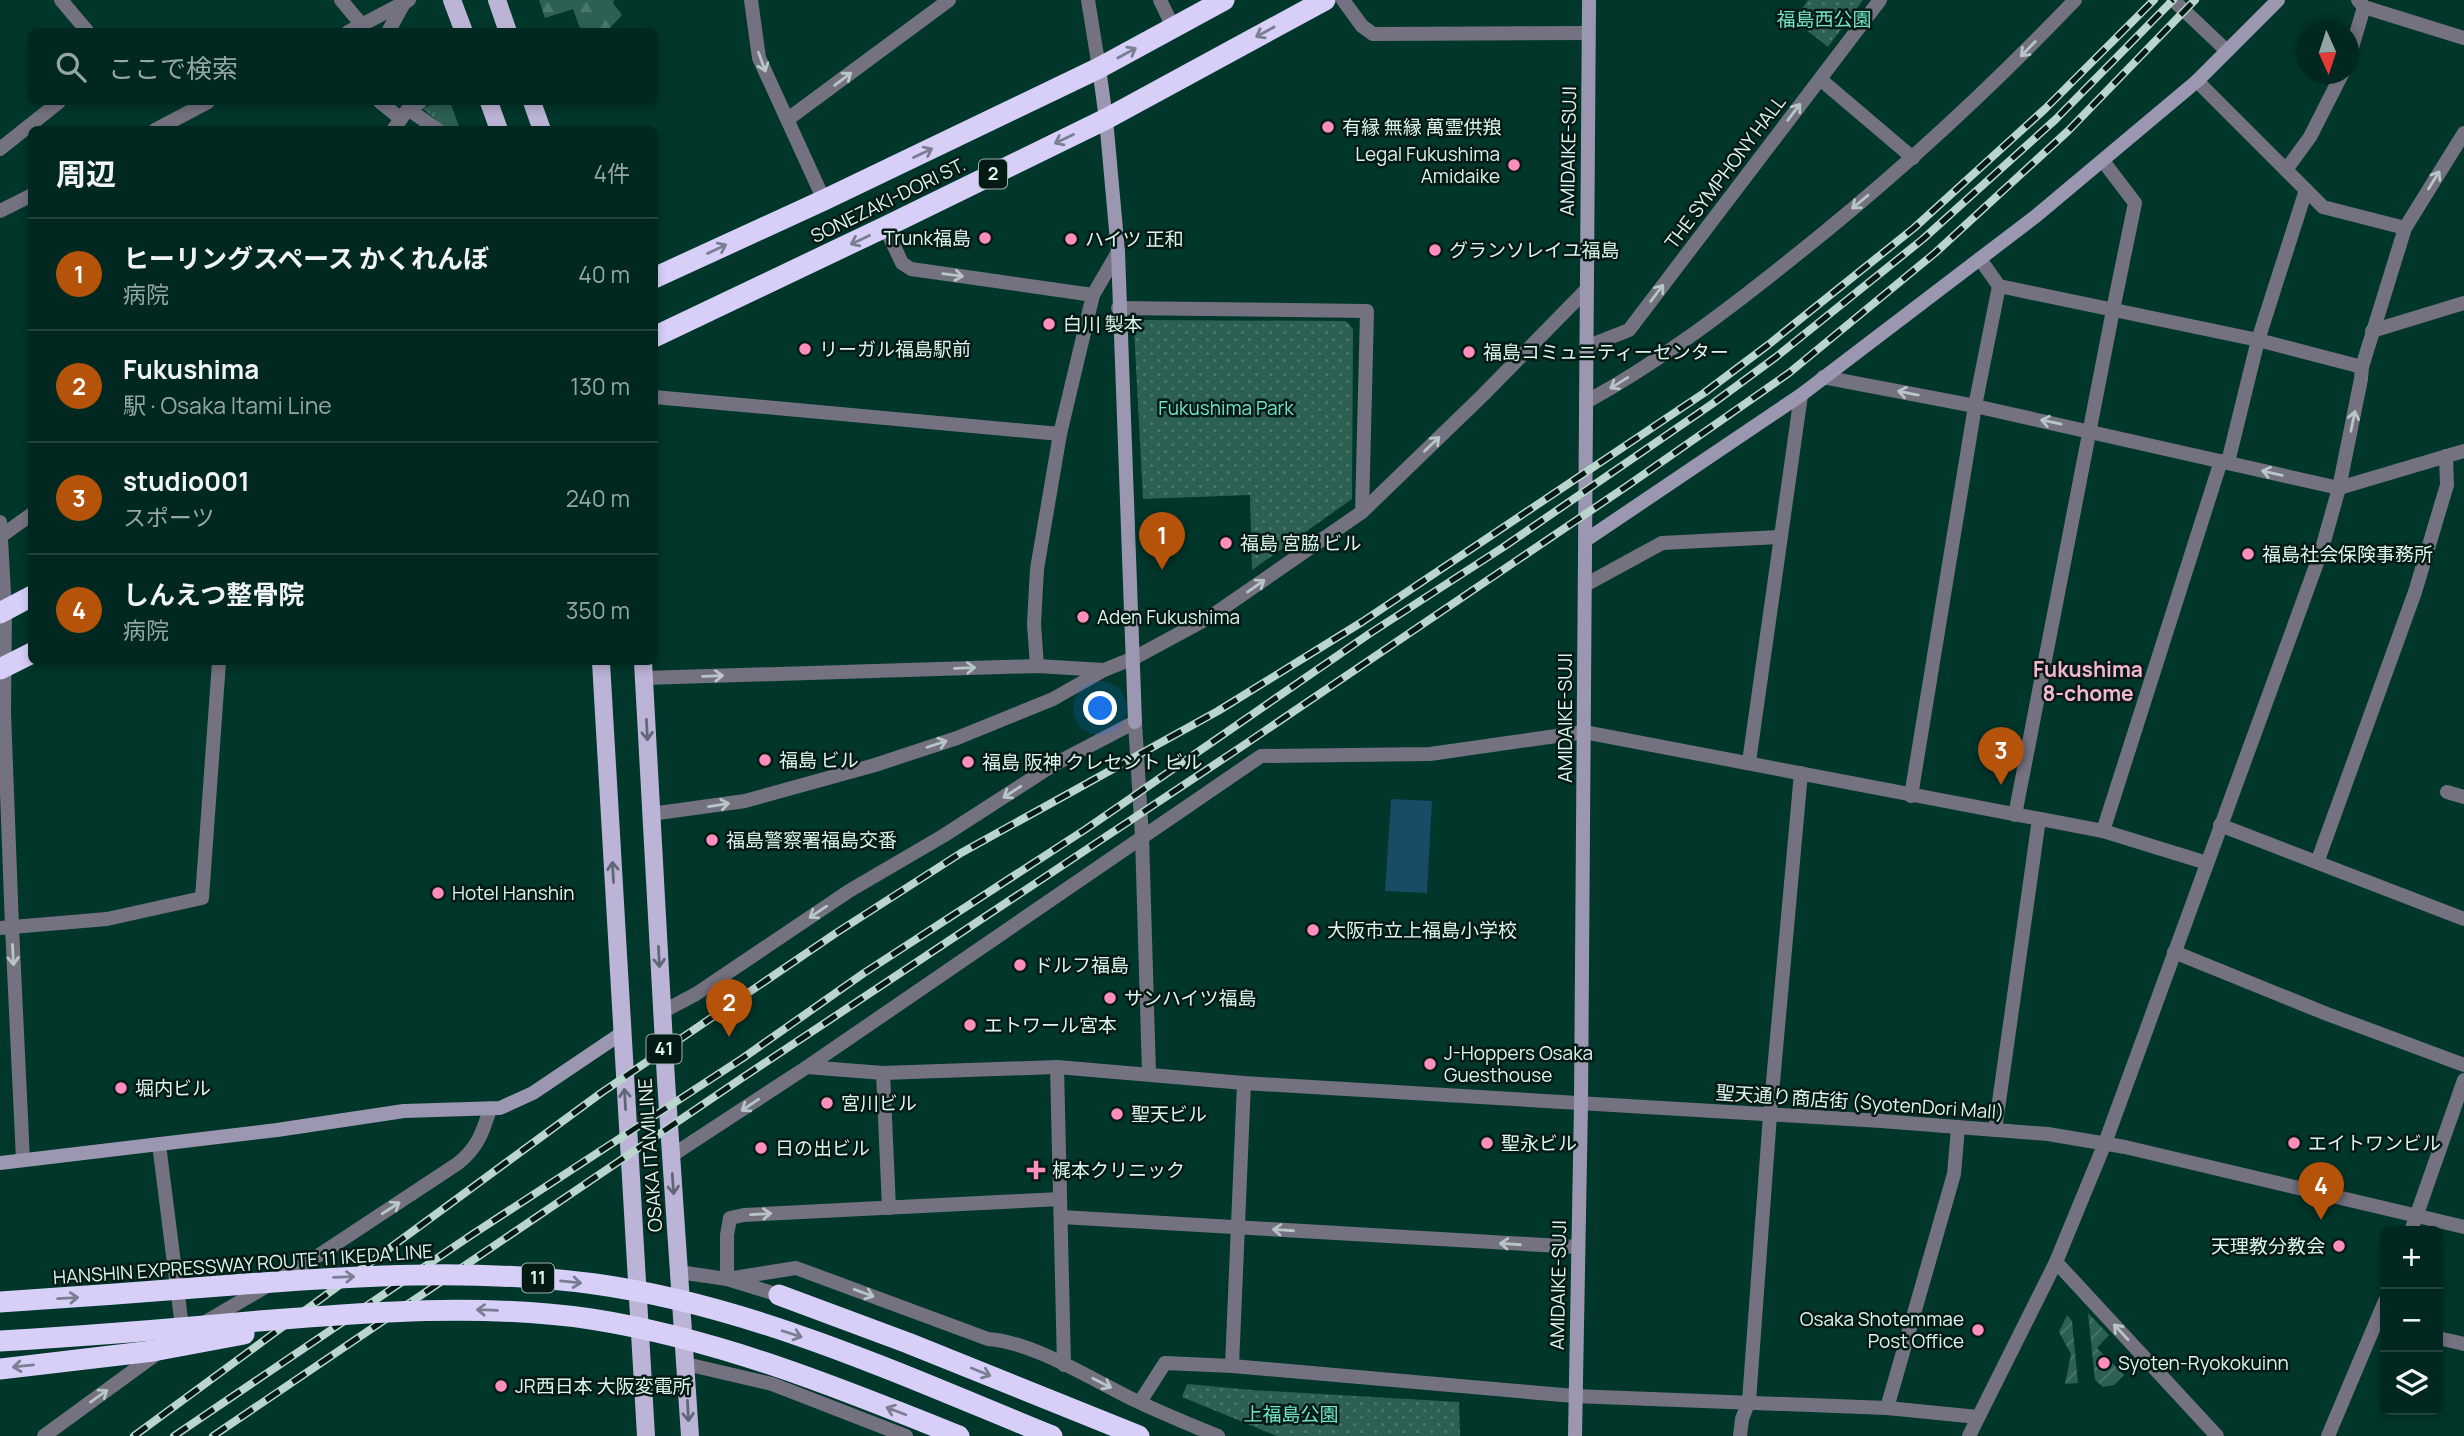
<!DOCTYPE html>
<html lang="ja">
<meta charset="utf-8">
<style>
:root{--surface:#012820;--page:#0f342d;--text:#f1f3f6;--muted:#96a6a5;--line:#23443e;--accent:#b45309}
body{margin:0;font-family:Manrope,"Noto Sans JP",sans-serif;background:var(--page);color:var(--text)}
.controls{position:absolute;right:21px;bottom:21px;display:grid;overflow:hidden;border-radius:10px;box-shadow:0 4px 10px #0003}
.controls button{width:63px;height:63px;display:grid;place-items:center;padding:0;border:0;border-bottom:2px solid var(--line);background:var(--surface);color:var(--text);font:35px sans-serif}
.compass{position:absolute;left:2296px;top:21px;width:63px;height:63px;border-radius:50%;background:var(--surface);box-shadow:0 4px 10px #0003;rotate:177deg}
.you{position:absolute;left:1101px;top:709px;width:24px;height:24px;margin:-18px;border:5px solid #fff;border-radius:50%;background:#1a73e8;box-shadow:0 0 0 10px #1a73e833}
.badge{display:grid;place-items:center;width:46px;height:46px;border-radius:50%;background:var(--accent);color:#fff;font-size:23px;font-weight:700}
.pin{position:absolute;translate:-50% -58px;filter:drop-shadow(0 2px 4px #0008)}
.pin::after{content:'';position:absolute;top:37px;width:24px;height:21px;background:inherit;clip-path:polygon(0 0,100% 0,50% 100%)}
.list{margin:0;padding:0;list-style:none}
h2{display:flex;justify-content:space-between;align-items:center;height:91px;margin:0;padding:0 28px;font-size:30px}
h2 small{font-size:23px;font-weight:400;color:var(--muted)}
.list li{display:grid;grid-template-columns:46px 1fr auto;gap:21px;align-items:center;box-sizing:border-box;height:112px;padding:0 28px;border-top:2px solid var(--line)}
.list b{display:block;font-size:26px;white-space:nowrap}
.list p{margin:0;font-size:23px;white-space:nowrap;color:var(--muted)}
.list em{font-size:23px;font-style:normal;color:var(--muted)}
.icon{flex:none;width:38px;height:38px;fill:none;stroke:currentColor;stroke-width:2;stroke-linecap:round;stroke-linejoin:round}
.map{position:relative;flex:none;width:2464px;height:1436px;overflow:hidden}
.search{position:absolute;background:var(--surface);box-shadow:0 4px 10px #0003;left:28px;top:28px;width:630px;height:77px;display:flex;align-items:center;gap:18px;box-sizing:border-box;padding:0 24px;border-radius:10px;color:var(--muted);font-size:26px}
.panel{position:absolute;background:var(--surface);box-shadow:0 4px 10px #0003;left:28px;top:126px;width:630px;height:539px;border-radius:10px}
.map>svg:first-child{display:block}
.grass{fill:url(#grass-tufts)}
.forest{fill:url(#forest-firs)}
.park{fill:url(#park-dots)}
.garden{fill:url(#garden-furrows)}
.water{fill:#184b64}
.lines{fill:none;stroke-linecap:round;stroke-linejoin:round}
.street{stroke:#747181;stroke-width:14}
.secondary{stroke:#9c97b1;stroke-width:14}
.primary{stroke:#bbb4d6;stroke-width:18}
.highway{stroke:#d7cff7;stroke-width:21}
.rail-casing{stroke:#b9d5cd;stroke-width:8}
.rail{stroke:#061a15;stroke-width:5;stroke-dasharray:16;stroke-linecap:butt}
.highway-bridge{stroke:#d7cff7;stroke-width:21}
.oneway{stroke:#797e91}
.oneway2{stroke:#b8c6c7}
.oneway3{stroke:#606776}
.poi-dot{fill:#fe8ebd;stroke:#061a15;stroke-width:2.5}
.labels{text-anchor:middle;stroke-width:5;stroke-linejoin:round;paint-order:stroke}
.shield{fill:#061a15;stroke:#9cb3ac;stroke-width:2}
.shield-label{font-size:18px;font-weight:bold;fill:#dcf4ec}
.park-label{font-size:19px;fill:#71e5c7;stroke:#061a15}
.poi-label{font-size:19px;fill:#dcf4ec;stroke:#061a15;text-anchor:start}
.street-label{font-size:19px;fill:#dcf4ec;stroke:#061a15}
.neighbourhood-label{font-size:21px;font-weight:bold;fill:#f6b6cf;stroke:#061a15}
</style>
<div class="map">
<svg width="2464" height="1436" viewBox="0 0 2464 1436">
<defs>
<pattern id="grass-tufts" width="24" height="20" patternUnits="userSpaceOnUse" patternTransform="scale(1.75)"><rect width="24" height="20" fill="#2c6052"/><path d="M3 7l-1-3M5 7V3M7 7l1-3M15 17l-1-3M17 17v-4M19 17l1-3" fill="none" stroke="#4a776b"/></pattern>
<pattern id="forest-firs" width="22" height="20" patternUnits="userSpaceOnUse" patternTransform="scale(1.75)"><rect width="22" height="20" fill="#2c6052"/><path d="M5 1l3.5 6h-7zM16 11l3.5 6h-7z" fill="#4a776b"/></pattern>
<pattern id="park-dots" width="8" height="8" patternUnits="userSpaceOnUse" patternTransform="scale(1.75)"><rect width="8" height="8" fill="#2c6052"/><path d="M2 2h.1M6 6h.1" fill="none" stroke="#4a776b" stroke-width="1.8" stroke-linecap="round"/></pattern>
<pattern id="garden-furrows" width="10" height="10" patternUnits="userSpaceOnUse" patternTransform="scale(1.75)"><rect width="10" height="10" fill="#2c6052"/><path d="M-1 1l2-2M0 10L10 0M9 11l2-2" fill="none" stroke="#4a776b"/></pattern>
</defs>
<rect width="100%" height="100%" fill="#01362b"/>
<polygon class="grass" points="440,102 450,102 460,129 447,129 422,108"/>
<polygon class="forest" points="539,0 614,0 613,3 622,15 607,31 581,31 573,9 545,18"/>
<g class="park">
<polygon points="1808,0 1863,0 1828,47 1794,20"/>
<polygon points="1144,320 1346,321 1353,329 1352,499 1252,570 1250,495 1143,499 1134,329"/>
<polygon points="1187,1384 1252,1390 1459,1402 1460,1436 1277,1436 1182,1397"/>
</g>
<g class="garden">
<polygon points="2088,1313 2109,1335 2097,1348 2124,1375 2114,1385 2103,1387 2095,1380"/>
<polygon points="2067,1315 2072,1321 2078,1383 2065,1384 2071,1354 2059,1332"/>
</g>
<polygon class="water" points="1391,799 1432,801 1427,893 1385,891"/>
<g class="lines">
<g class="street">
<polyline points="61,0 88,32"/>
<polyline points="341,0 362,25"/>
<polyline points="751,0 759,58 824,200"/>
<polyline points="1088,0 1099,68"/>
<polyline points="1160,0 1173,27"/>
<polyline points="1343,0 1362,26 1373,34 1588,33"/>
<polyline points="2173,0 2227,51"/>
<polyline points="2358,0 2364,7 2464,38"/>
<polyline points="348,32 409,0"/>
<polyline points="388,32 404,3"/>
<polyline points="2348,61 2364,7"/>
<polyline points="1820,79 1913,158"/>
<polyline points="2197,81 2323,207 2405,228"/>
<polyline points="380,102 400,118"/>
<polyline points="408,109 438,130"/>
<polyline points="788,119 949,0"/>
<polyline points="155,130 208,102"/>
<polyline points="393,130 408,109 420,102"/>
<polyline points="0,149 59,102"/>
<polyline points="2286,170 2310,137 2342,74"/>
<polyline points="0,211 32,195"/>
<polyline points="885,227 902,263 911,269 1093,295"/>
<polyline points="1980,259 1999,286 2258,340 2362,367"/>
<polyline points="1118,308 1367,311 1362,512"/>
<polyline points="2372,331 2464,303"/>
<polyline points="1586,347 1629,330 1880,0"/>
<polyline points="1823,377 1975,406 2339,488 2464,451"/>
<polyline points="654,397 1060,434"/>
<path d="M1586 402C1659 362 1725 312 1790 260 1891 180 1986 93 2075 0"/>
<polyline points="2228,462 2258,340 2306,190"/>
<polyline points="0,522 5,611 4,712 12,927 23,1160"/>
<polyline points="1,536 32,514"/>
<polyline points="1585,585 1662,543 1779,537"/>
<polyline points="1037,666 1034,624 1037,569 1060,434 1093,295 1118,252"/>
<polyline points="644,678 1037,666 1104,670"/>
<polyline points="1749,762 1801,395"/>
<polyline points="2447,792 2464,797"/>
<polyline points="1911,796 1975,406 1999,286"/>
<polyline points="651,814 745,801 875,765 957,738 1053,699 1104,670 1134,658 1210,617 1362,512 1483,395 1586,290"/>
<polyline points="2015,815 2113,310 2135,203 2103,161"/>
<polyline points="2220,825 2464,919"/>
<polyline points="2103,831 2221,461"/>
<polyline points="2318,860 2415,592 2447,485 2446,456"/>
<polyline points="0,928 107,919 202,898 219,662"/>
<polyline points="2174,952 2327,1014 2464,1065"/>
<polyline points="662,1012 696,994 849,891 943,836 1053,765 1135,722 1142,837 1149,1073"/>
<polyline points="807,1067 883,1073 1057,1067 1244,1083 1881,1121 2048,1134 2125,1147 2464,1227"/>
<polyline points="1057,1067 1064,1365"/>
<polyline points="883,1073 889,1208"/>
<polyline points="1995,1130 2039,819"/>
<polyline points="159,1144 183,1335"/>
<polyline points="671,1156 807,1067 1261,756 1430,754 1584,732 2103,831 2207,863"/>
<path d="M1060 1199 744 1215 730 1218 727 1235V1279L796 1268 988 1339C1032 1342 1088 1377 1128 1397 1157 1411 1188 1424 1218 1436"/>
<polyline points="1061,1217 1578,1247"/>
<polyline points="2411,1231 2464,1080"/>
<polyline points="2056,1262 2217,1436"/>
<polyline points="679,1272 727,1279 779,1295"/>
<path d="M202 1324 313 1259 457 1164C477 1149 483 1132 490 1109"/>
<polyline points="2438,1338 2464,1344"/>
<polyline points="686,1364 772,1384 906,1436"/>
<polyline points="1232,1366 1244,1083"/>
<polyline points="1140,1402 1165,1363 1232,1366 1574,1396 1887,1408 1978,1417"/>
<polyline points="1887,1408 1954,1174 1958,1128"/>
<polyline points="44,1436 159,1352"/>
<polyline points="1740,1436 1742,1419 1749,1401 1770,1115 1801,773"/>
<polyline points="1969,1436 2056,1262 2105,1143 2321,552 2339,488 2361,379 2362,367 2405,228 2464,133"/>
<polyline points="2328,1436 2385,1301"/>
</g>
<g class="secondary">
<polyline points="1099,68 1106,119 1118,252 1135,722"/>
<polyline points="1586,540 1801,395 2036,216 2197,81 2278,0"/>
<polyline points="0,1163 277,1130 404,1111 500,1108 533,1093 622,1033"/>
<polyline points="1575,1436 1581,1104 1589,0"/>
</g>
<g class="primary">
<polyline points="452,0 464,32"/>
<polyline points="497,0 508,32"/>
<polyline points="489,102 499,130"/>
<polyline points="532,102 542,130"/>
<polyline points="601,662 646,1436"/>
<polyline points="643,662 666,1080 690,1436"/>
</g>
<g class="highway">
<polyline points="654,278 824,200 1099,68 1224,0"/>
<polyline points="654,337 885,227 1106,119 1325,0"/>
<polyline points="0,613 32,596"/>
<polyline points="0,669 32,653"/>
<polyline points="779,1295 908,1343 1139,1436"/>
</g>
<defs>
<g id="rail">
<polyline points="134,1436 601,1093 836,933 961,853 1218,711 1362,622 1704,393 1768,345 1914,228 2046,108 2154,0"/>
<polyline points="174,1436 473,1234 743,1058 864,973 1086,829 1369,634 1502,548 1712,404 1776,357 1923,239 2056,119 2173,0"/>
<polyline points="213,1436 742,1078 1241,747 1627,486 1789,373 1935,253 2068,131 2195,0"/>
</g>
</defs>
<use href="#rail" class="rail-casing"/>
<use href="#rail" class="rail"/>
<g class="highway-bridge">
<path d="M0 1302C78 1297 155 1291 233 1285 353 1276 474 1268 595 1284 754 1306 904 1376 1052 1436"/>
<path d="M0 1341C86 1336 173 1329 259 1321 370 1312 481 1303 591 1319 719 1339 840 1388 959 1436"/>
<polyline points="0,1369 153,1351 244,1334"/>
</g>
</g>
<defs><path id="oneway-shaft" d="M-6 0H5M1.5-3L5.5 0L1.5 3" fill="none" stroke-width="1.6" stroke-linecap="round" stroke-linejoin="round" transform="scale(1.75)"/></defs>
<g class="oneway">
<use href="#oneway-shaft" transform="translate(1265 32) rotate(151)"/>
<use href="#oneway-shaft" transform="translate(1127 53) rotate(-29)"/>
<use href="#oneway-shaft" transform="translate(1064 139) rotate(154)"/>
<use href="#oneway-shaft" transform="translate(923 153) rotate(-26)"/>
<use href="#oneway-shaft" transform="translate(860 240) rotate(155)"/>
<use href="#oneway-shaft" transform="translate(717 249) rotate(-25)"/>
<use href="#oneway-shaft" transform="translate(344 1277) rotate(-2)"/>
<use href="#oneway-shaft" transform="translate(571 1282) rotate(6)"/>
<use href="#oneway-shaft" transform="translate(68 1298) rotate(-3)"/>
<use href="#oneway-shaft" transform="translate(487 1310) rotate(-178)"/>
<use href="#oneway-shaft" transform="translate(792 1334) rotate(18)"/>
<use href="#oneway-shaft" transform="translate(23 1366) rotate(174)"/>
<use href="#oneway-shaft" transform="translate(981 1372) rotate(22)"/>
<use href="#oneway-shaft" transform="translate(896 1411) rotate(-159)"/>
</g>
<g class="oneway2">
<use href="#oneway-shaft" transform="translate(2028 49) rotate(134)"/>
<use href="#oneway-shaft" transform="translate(762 62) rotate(70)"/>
<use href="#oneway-shaft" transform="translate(843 79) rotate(-37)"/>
<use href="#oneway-shaft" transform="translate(1794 112) rotate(-53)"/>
<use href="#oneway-shaft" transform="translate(2434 180) rotate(-58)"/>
<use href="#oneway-shaft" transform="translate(1860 202) rotate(140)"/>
<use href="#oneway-shaft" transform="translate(953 275) rotate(8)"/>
<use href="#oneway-shaft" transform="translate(1657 293) rotate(-53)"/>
<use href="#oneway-shaft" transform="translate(1619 383) rotate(148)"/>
<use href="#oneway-shaft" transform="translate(1908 393) rotate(-169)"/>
<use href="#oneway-shaft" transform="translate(2353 421) rotate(-78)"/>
<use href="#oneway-shaft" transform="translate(2051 422) rotate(-168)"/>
<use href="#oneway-shaft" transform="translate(1432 444) rotate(-44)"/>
<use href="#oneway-shaft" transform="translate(2272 473) rotate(-167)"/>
<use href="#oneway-shaft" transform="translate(1256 586) rotate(-35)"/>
<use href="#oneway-shaft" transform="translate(965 668) rotate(-2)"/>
<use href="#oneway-shaft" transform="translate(713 676) rotate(-2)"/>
<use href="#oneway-shaft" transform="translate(937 744) rotate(-18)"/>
<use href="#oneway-shaft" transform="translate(1012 792) rotate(147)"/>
<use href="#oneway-shaft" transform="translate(719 805) rotate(-9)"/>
<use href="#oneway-shaft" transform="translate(818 912) rotate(146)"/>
<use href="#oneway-shaft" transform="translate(13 955) rotate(87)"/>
<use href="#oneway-shaft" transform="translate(750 1105) rotate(146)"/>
<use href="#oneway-shaft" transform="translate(391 1208) rotate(-33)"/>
<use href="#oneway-shaft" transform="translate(761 1214) rotate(-3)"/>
<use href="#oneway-shaft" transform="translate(1283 1230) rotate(-176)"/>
<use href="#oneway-shaft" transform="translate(1510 1244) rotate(-176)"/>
<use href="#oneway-shaft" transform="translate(864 1293) rotate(20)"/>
<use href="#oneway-shaft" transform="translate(2121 1332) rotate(-133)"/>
<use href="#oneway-shaft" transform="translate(1102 1383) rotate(27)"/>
<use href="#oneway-shaft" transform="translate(99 1396) rotate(-36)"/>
</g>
<g class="oneway3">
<use href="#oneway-shaft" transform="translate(647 730) rotate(87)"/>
<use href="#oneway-shaft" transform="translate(613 872) rotate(-93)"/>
<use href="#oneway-shaft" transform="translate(659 957) rotate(87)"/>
<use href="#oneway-shaft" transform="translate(625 1099) rotate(-93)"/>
<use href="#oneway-shaft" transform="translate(673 1184) rotate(86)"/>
<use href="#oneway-shaft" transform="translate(688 1411) rotate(87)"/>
</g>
<g class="poi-dot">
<circle cx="1328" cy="127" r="7"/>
<circle cx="1514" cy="165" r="7"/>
<circle cx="985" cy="238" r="7"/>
<circle cx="1071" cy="239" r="7"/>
<circle cx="1435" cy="250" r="7"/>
<circle cx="1049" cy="324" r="7"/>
<circle cx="805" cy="349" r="7"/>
<circle cx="1469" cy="352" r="7"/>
<circle cx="1226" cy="543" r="7"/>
<circle cx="2248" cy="554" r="7"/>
<circle cx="1083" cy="617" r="7"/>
<circle cx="765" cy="760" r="7"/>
<circle cx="968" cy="762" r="7"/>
<circle cx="712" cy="840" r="7"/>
<circle cx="438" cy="893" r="7"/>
<circle cx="1313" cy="930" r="7"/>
<circle cx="1020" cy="965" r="7"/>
<circle cx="1110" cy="998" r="7"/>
<circle cx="970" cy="1025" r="7"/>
<circle cx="1430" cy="1064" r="7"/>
<circle cx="121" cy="1088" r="7"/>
<circle cx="827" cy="1103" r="7"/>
<circle cx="1117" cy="1114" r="7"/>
<circle cx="1487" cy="1143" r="7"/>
<circle cx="2294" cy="1143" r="7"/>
<circle cx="761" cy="1148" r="7"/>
<path d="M1032.5 1159.5h7v7h7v7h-7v7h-7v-7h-7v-7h7z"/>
<circle cx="2339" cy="1246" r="7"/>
<circle cx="1978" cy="1330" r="7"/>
<circle cx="2104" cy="1363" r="7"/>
<circle cx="501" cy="1386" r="7"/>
</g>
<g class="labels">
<g class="shield">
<rect x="979" y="159.5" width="28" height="29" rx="5"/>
<rect x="646.5" y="1034.5" width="35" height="29" rx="5"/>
<rect x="522" y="1263.5" width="32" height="29" rx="5"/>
</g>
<g class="shield-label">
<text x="993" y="180">2</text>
<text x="664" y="1055">41</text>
<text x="538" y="1284">11</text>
</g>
<g class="park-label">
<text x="1824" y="26">福島西公園</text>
<text x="1226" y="415">Fukushima Park</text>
<text x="1291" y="1421">上福島公園</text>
</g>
<g class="poi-label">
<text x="1342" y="134">有縁 無縁 萬霊供羪</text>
<text x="1500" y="161" text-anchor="end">Legal Fukushima<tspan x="1500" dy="22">Amidaike</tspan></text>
<text x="971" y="245" text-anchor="end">Trunk福島</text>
<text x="1085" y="246">ハイツ 正和</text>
<text x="1449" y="257">グランソレイユ福島</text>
<text x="1063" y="331">白川 製本</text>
<text x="819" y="356">リーガル福島駅前</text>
<text x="1483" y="359">福島コミュニティーセンター</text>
<text x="1240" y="550">福島 宮脇 ビル</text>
<text x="2262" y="561">福島社会保険事務所</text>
<text x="1097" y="624">Aden Fukushima</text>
<text x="779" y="767">福島 ビル</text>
<text x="982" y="769">福島 阪神 クレセント ビル</text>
<text x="726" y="847">福島警察署福島交番</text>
<text x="452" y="900">Hotel Hanshin</text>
<text x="1327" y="937">大阪市立上福島小学校</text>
<text x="1034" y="972">ドルフ福島</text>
<text x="1124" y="1005">サンハイツ福島</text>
<text x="984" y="1032">エトワール宮本</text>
<text x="1444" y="1060">J-Hoppers Osaka<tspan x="1444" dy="22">Guesthouse</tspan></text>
<text x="135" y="1095">堀内ビル</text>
<text x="841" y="1110">宮川ビル</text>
<text x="1131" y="1121">聖天ビル</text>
<text x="1501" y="1150">聖永ビル</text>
<text x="2308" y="1150">エイトワンビル</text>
<text x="775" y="1155">日の出ビル</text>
<text x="1052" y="1177">梶本クリニック</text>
<text x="2325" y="1253" text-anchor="end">天理教分教会</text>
<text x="1964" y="1326" text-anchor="end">Osaka Shotemmae<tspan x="1964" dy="22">Post Office</tspan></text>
<text x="2118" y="1370">Syoten-Ryokokuinn</text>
<text x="515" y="1393">JR西日本 大阪変電所</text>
</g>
<g class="street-label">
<text transform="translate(1568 151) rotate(-89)" y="7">AMIDAIKE-SUJI</text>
<text transform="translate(1725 172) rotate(-53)" y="7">THE SYMPHONY HALL</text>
<text transform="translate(888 200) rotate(-26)" y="7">SONEZAKI-DORI ST.</text>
<text transform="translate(1565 718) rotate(-90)" y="7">AMIDAIKE-SUJI</text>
<text transform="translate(1860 1102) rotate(4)" y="7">聖天通り商店街 (SyotenDori Mall)</text>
<text transform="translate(650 1155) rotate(-94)" y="7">OSAKA ITAMI LINE</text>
<text transform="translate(243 1264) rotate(-4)" y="7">HANSHIN EXPRESSWAY ROUTE 11 IKEDA LINE</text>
<text transform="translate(1558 1285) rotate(-89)" y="7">AMIDAIKE-SUJI</text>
</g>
<g class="neighbourhood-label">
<text x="2088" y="677">Fukushima<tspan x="2088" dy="24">8-chome</tspan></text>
</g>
</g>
</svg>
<div class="controls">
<button>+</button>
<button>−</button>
<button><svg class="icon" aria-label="layers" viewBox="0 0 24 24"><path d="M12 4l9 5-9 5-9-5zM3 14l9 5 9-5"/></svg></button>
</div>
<svg class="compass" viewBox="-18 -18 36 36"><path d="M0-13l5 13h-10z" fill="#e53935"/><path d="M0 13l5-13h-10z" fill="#96a6a5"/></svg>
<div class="you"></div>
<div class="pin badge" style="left:1162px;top:570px">1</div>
<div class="pin badge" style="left:729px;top:1037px">2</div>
<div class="pin badge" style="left:2001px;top:785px">3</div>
<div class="pin badge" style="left:2321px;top:1220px">4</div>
<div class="search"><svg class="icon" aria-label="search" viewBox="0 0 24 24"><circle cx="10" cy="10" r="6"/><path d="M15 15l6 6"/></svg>ここで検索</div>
<section class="panel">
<h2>周辺<small>4件</small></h2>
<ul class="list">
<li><span class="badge">1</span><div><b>ヒーリングスペース かくれんぼ</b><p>病院</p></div><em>40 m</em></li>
<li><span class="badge">2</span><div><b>Fukushima</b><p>駅 · Osaka Itami Line</p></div><em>130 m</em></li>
<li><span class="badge">3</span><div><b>studio001</b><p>スポーツ</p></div><em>240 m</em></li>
<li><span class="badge">4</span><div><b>しんえつ整骨院</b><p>病院</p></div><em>350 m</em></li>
</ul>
</section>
</div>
